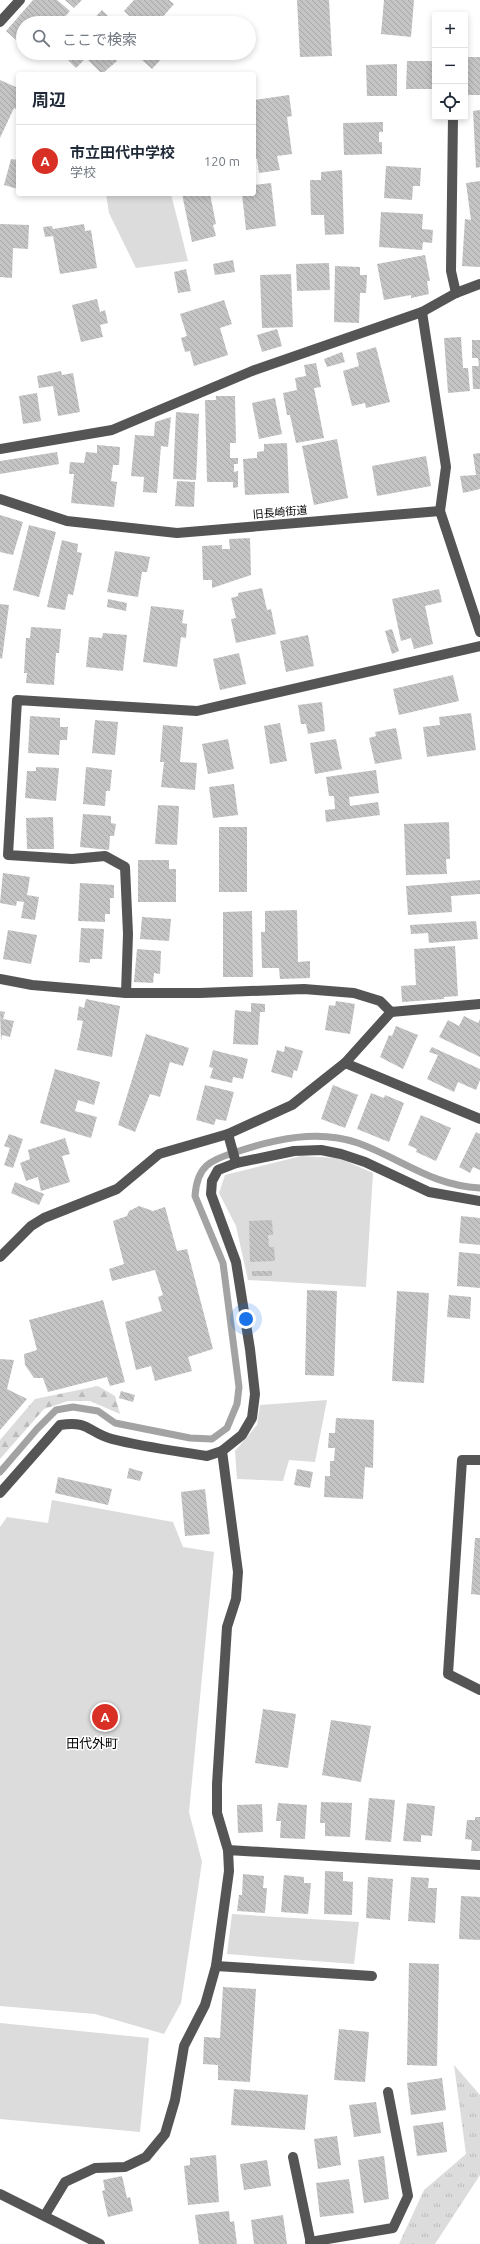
<!DOCTYPE html>
<html lang="ja">
<meta charset="utf-8">
<style>
:root{--surface:#fff;--page:#f6f6f7;--text:#1f2937;--muted:#747a83;--line:#e0e1e3;--accent:#d93025}
body{margin:0;font-family:Ubuntu,"Noto Sans JP",sans-serif;background:var(--page);color:var(--text)}
.controls{position:absolute;right:12px;top:12px;display:grid;overflow:hidden;border-radius:4px;box-shadow:0 2px 6px #0003}
.controls button{width:36px;height:36px;display:grid;place-items:center;padding:0;border:0;border-bottom:1px solid var(--line);background:var(--surface);color:var(--text);font:20px sans-serif}
.you{position:absolute;left:246px;top:1319px;width:14px;height:14px;margin:-10px;border:3px solid #fff;border-radius:50%;background:#1a73e8;box-shadow:0 0 0 6px #1a73e833}
.badge{display:grid;place-items:center;width:26px;height:26px;border-radius:50%;background:var(--accent);color:#fff;font-size:13px;font-weight:700}
.pin{position:absolute;translate:-50% -50%;border:2px solid #fff;box-shadow:0 1px 4px #0006}
.list{margin:0;padding:0;list-style:none}
h2{display:flex;justify-content:space-between;align-items:center;height:52px;margin:0;padding:0 16px;font-size:17px}
h2 small{font-size:13px;font-weight:400;color:var(--muted)}
.list li{display:grid;grid-template-columns:26px 1fr auto;gap:12px;align-items:center;box-sizing:border-box;height:72px;padding:0 16px;border-top:1px solid var(--line)}
.list b{display:block;font-size:15px;white-space:nowrap}
.list p{margin:0;font-size:13px;white-space:nowrap;color:var(--muted)}
.list em{font-size:13px;font-style:normal;color:var(--muted)}
.icon{flex:none;width:22px;height:22px;fill:none;stroke:currentColor;stroke-width:2;stroke-linecap:round;stroke-linejoin:round}
.map{position:relative;flex:none;width:480px;height:2244px;overflow:hidden}
.search{position:absolute;background:var(--surface);box-shadow:0 2px 6px #0003;left:16px;top:16px;width:240px;height:44px;display:flex;align-items:center;gap:10px;box-sizing:border-box;padding:0 14px;border-radius:22px;color:var(--muted);font-size:15px}
.panel{position:absolute;background:var(--surface);box-shadow:0 2px 6px #0003;left:16px;top:72px;width:240px;height:124px;border-radius:4px}
.map>svg:first-child{display:block}
.grass{fill:url(#grass-tufts)}
.forest{fill:url(#forest-firs)}
.green{fill:#dcdcdc}
.lines{fill:none;stroke-linecap:round;stroke-linejoin:round}
.stream{stroke:#a3a3a3;stroke-width:7}
.building{fill:url(#building-back-hatch)}
.minor{stroke:#555;stroke-width:10}
.labels{text-anchor:middle;stroke-width:3;stroke-linejoin:round;paint-order:stroke}
.street-label{font-size:11px;fill:#000;stroke:#fff}
.quarter-label{font-size:13px;fill:#000;stroke:#fff}
</style>
<div class="map">
<svg width="480" height="2244" viewBox="0 0 480 2244">
<defs>
<pattern id="grass-tufts" width="24" height="20" patternUnits="userSpaceOnUse"><rect width="24" height="20" fill="#dcdcdc"/><path d="M3 7l-1-3M5 7V3M7 7l1-3M15 17l-1-3M17 17v-4M19 17l1-3" fill="none" stroke="#bbb"/></pattern>
<pattern id="forest-firs" width="22" height="20" patternUnits="userSpaceOnUse"><rect width="22" height="20" fill="#dcdcdc"/><path d="M5 1l3.5 6h-7zM16 11l3.5 6h-7z" fill="#bbb"/></pattern>
<pattern id="building-back-hatch" width="6" height="6" patternUnits="userSpaceOnUse"><rect width="6" height="6" fill="#c4c4c4"/><path d="M-1 5l2 2M0 0l6 6M5-1l2 2" fill="none" stroke="#a7a7a7"/></pattern>
</defs>
<rect width="100%" height="100%" fill="#fff"/>
<polygon class="grass" points="454,2065 480,2095 480,2175 435,2244 399,2244 424,2190 466,2154"/>
<polygon class="forest" points="98,1386 115,1396 120,1414 90,1401 68,1401 44,1409 0,1459 0,1440 35,1399"/>
<g class="green">
<polygon points="106,194 171,194 188,261 136,268 109,213"/>
<polygon points="301,1156 339,1158 373,1173 366,1287 248,1280 236,1226 219,1193 225,1175"/>
<polygon points="327,1400 315,1462 289,1460 283,1481 237,1479 235,1451 257,1425 260,1405"/>
<polygon points="52,1500 173,1522 183,1547 214,1552 189,1812 202,1862 181,2003 164,2034 95,2014 0,2006 0,1527 7,1517 48,1523"/>
<polygon points="232,1914 359,1922 354,1964 227,1954"/>
<polygon points="0,2023 149,2038 140,2132 0,2119"/>
</g>
<g class="lines">
<path class="stream" d="M0 1472 37 1429 56 1410 73 1407 98 1411 115 1423 190 1438 212 1439 227 1428 237 1404 239 1387 223 1263 195 1196C197 1166 210 1160 236 1152 275 1139 318 1129 358 1143 402 1159 430 1185 480 1188"/>
</g>
<g class="building">
<polygon points="33,0 57,0 70,11 59,23 55,20 53,23 23,23 23,46 6,31"/>
<polygon points="65,0 82,0 74,8"/>
<polygon points="134,0 169,0 174,4 161,19 165,23 137,23 124,11"/>
<polygon points="297,0 329,0 332,56 300,57"/>
<polygon points="384,0 414,0 411,37 381,34"/>
<polygon points="102,10 115,23 90,23"/>
<polygon points="61,53 110,53 117,61 102,74 86,58 76,68"/>
<polygon points="146,53 161,53 164,56 152,69 141,59"/>
<rect x="465" y="57" width="15" height="38"/>
<polygon points="407,61 434,61 434,89 406,89"/>
<polygon points="397,64 397,96 367,96 366,65"/>
<polygon points="0,80 18,88 18,110 14,108 0,138"/>
<polygon points="289,95 292,116 287,117 292,154 277,156 280,170 259,173 257,159 254,159 254,100"/>
<polygon points="480,110 480,167 476,168 473,111"/>
<polygon points="383,122 383,132 379,132 379,142 382,142 382,154 344,155 343,123"/>
<polygon points="11,159 18,160 18,189 4,185"/>
<polygon points="386,166 421,168 420,186 413,186 412,200 384,198"/>
<polygon points="342,170 344,234 325,235 324,215 311,215 310,180 321,180 321,172"/>
<polygon points="480,181 480,267 462,266 465,219 471,220 466,183"/>
<polygon points="271,183 276,226 246,230 242,194 254,194 254,185"/>
<polygon points="182,194 210,194 216,224 213,225 216,236 192,242"/>
<polygon points="381,212 423,214 422,229 433,230 432,243 423,242 422,250 379,247"/>
<polygon points="0,224 29,225 28,249 13,248 12,278 0,277"/>
<polygon points="84,224 85,231 91,230 97,268 60,274 53,236 45,237 43,227 52,226 53,229"/>
<polygon points="425,255 430,281 427,281 429,294 411,298 411,295 384,300 377,264"/>
<polygon points="233,260 235,272 215,275 213,264"/>
<polygon points="329,263 330,290 297,291 296,264"/>
<polygon points="335,266 360,267 360,275 367,275 366,293 360,293 359,323 334,322"/>
<polygon points="186,269 191,291 178,293 174,272"/>
<polygon points="291,274 293,327 262,328 260,275"/>
<polygon points="97,299 100,312 105,310 108,323 100,325 103,337 81,342 72,305"/>
<polygon points="224,300 232,324 220,328 228,355 194,366 190,351 185,352 181,338 187,336 180,314"/>
<polygon points="277,329 282,346 262,352 257,335"/>
<polygon points="461,337 463,368 468,368 470,391 448,393 444,338"/>
<polygon points="472,340 480,340 480,389 473,389 472,366 479,366 478,358 472,358"/>
<polygon points="376,347 390,402 366,408 365,403 352,406 343,371 359,366 356,353"/>
<polygon points="342,352 345,362 327,367 324,359"/>
<polygon points="316,363 321,387 314,388 324,438 296,443 290,415 287,415 283,393 297,390 295,378 306,376 304,365"/>
<polygon points="61,371 62,375 73,373 80,412 58,416 53,386 39,388 37,376"/>
<polygon points="37,393 41,421 23,424 19,396"/>
<polygon points="216,396 235,396 236,443 230,443 230,458 238,458 238,464 234,464 234,472 238,471 238,487 233,488 233,482 207,482 205,400 216,400"/>
<polygon points="275,398 282,434 259,439 252,403"/>
<polygon points="176,412 199,414 196,480 173,479"/>
<polygon points="171,417 168,447 161,446 157,493 143,492 144,477 131,476 135,435 154,436 155,422"/>
<polygon points="337,439 348,498 314,505 302,446"/>
<polygon points="287,443 289,493 245,495 243,459 257,458 257,452 264,451 264,444"/>
<polygon points="97,445 120,447 119,465 113,465 111,481 117,482 114,507 71,503 74,474 69,474 70,462 84,463 86,452 97,453"/>
<polygon points="57,452 59,464 0,474 0,461"/>
<polygon points="480,453 480,489 463,493 460,476 476,475 473,454"/>
<polygon points="426,456 431,486 377,496 372,466"/>
<polygon points="177,481 195,482 194,507 175,506"/>
<polygon points="0,515 23,522 13,555 0,552"/>
<polygon points="29,525 56,532 39,597 13,590"/>
<polygon points="250,538 251,575 212,588 212,580 203,580 202,546 222,545 222,549 230,549 229,539"/>
<polygon points="62,540 78,544 77,552 82,553 73,595 68,594 65,610 47,607"/>
<polygon points="115,551 150,557 147,572 142,572 138,597 107,592"/>
<polygon points="262,588 267,610 271,609 276,634 236,643 231,619 236,618 231,598 238,596 238,593"/>
<polygon points="439,589 442,602 425,606 433,644 414,649 411,638 401,641 392,599"/>
<polygon points="108,599 127,603 126,611 107,607"/>
<polygon points="0,604 9,605 2,659 0,658"/>
<polygon points="151,606 184,610 182,623 187,624 186,638 181,637 177,667 143,662"/>
<polygon points="31,627 61,629 59,653 56,653 54,685 26,683 27,673 24,673 26,638 30,638"/>
<polygon points="392,629 399,651 392,654 385,631"/>
<polygon points="103,633 127,635 123,671 86,667 89,637 102,638"/>
<polygon points="308,635 314,666 286,672 280,641"/>
<polygon points="239,653 246,684 220,690 213,659"/>
<polygon points="453,675 459,701 399,715 393,689"/>
<polygon points="322,702 325,731 308,734 306,724 301,724 298,705"/>
<polygon points="471,713 476,750 427,757 423,727 440,725 439,717"/>
<polygon points="30,716 60,718 60,727 68,727 67,740 60,740 59,755 28,753"/>
<polygon points="95,720 118,722 115,755 92,753"/>
<polygon points="280,723 287,761 270,764 264,726"/>
<polygon points="163,725 183,727 180,762 197,763 195,790 161,787 164,762 160,762"/>
<polygon points="396,728 402,759 375,764 369,738 376,736 375,732"/>
<polygon points="228,739 234,769 208,774 202,744"/>
<polygon points="336,739 342,769 315,774 310,743"/>
<polygon points="36,767 59,768 56,801 25,798 27,771 36,771"/>
<polygon points="86,767 112,770 110,791 106,791 105,806 83,804"/>
<polygon points="376,770 379,793 349,797 350,806 378,802 380,815 326,822 325,810 335,809 334,796 329,796 326,777"/>
<polygon points="234,784 238,815 213,818 209,787"/>
<polygon points="158,805 179,806 177,845 155,844"/>
<polygon points="83,814 111,816 111,823 116,824 114,836 110,836 109,850 80,847"/>
<polygon points="53,817 54,849 27,849 26,818"/>
<polygon points="449,822 450,859 446,859 447,874 406,875 404,824"/>
<rect x="219" y="827" width="28" height="65"/>
<polygon points="138,860 169,860 169,869 176,869 176,902 138,902"/>
<polygon points="3,873 30,877 27,895 39,897 35,920 21,918 24,902 17,901 16,906 0,903"/>
<polygon points="480,880 480,894 451,896 452,912 408,915 406,886"/>
<polygon points="80,883 114,885 114,898 110,898 110,914 105,914 105,922 78,921"/>
<polygon points="297,910 298,962 310,961 310,978 280,979 279,968 262,968 261,932 265,932 265,911"/>
<polygon points="252,911 253,977 223,977 223,912"/>
<polygon points="142,917 171,919 169,941 140,939"/>
<polygon points="476,921 478,939 429,943 428,933 411,934 410,925"/>
<polygon points="81,928 104,929 102,959 90,959 90,963 79,962"/>
<polygon points="8,930 37,935 31,964 3,959"/>
<polygon points="455,946 458,996 444,997 444,999 402,1002 401,986 416,985 414,949"/>
<polygon points="137,949 161,951 160,974 154,973 153,983 134,982"/>
<polygon points="86,999 120,1006 112,1057 77,1050 83,1021 77,1020 79,1006 84,1008"/>
<polygon points="336,1001 355,1004 350,1034 325,1030 329,1005 335,1006"/>
<polygon points="251,1003 265,1004 265,1012 260,1012 258,1045 233,1044 235,1010 251,1012"/>
<polygon points="0,1011 5,1012 3,1019 14,1021 10,1037 2,1035 1,1041"/>
<polygon points="464,1016 478,1023 480,1019 480,1057 439,1037 448,1020 459,1026"/>
<polygon points="396,1026 418,1035 403,1069 380,1057 389,1035 392,1036"/>
<polygon points="146,1034 189,1048 183,1066 170,1062 160,1097 150,1094 135,1132 118,1125"/>
<polygon points="285,1046 303,1051 297,1071 294,1070 292,1078 271,1072 277,1050 284,1052"/>
<polygon points="432,1047 480,1069 480,1080 476,1090 458,1082 454,1092 427,1079 438,1055 429,1052"/>
<polygon points="213,1050 248,1059 243,1079 233,1077 232,1083 210,1078 213,1068 209,1067"/>
<polygon points="55,1069 100,1082 94,1105 78,1100 75,1111 97,1117 91,1138 40,1123"/>
<polygon points="205,1085 234,1092 226,1121 216,1119 214,1125 196,1120"/>
<polygon points="333,1085 358,1095 345,1128 321,1119"/>
<polygon points="371,1093 384,1098 385,1095 404,1103 389,1142 357,1129"/>
<polygon points="421,1115 451,1128 436,1161 416,1152 417,1149 408,1145"/>
<polygon points="476,1132 480,1134 480,1170 473,1167 470,1173 459,1167"/>
<polygon points="9,1134 23,1139 13,1168 4,1165 10,1148 4,1146"/>
<polygon points="65,1138 70,1154 62,1156 70,1182 41,1191 38,1177 26,1181 20,1163 30,1159 28,1150"/>
<polygon points="15,1182 44,1194 39,1205 11,1193"/>
<polygon points="139,1206 153,1211 165,1207 177,1251 187,1249 213,1349 188,1357 192,1371 155,1381 151,1366 136,1370 125,1322 162,1311 158,1297 163,1295 155,1270 112,1281 109,1269 124,1264 113,1221 127,1216 129,1211"/>
<polygon points="461,1216 480,1218 480,1245 459,1243"/>
<polygon points="272,1220 273,1235 268,1235 269,1247 274,1247 275,1261 250,1262 249,1221"/>
<polygon points="459,1252 480,1254 480,1288 457,1286"/>
<rect x="252" y="1271" width="20" height="5"/>
<polygon points="307,1290 337,1291 334,1376 305,1375"/>
<polygon points="397,1291 429,1293 424,1383 392,1381"/>
<polygon points="449,1295 471,1297 470,1319 447,1317"/>
<polygon points="103,1300 125,1382 110,1386 107,1377 48,1392 43,1378 34,1378 25,1365 24,1354 37,1350 29,1320"/>
<polygon points="0,1359 14,1360 7,1389 27,1399 0,1430"/>
<polygon points="121,1391 135,1395 133,1402 119,1398"/>
<polygon points="336,1418 374,1420 373,1468 365,1467 363,1499 324,1497 325,1476 330,1476 330,1461 334,1461 335,1448 328,1448 329,1433 335,1433"/>
<polygon points="129,1468 143,1472 140,1481 127,1478"/>
<polygon points="297,1469 313,1472 310,1488 294,1485"/>
<polygon points="58,1477 112,1489 108,1505 55,1493"/>
<polygon points="205,1489 210,1534 185,1536 181,1492"/>
<polygon points="475,1538 480,1538 480,1595 471,1594"/>
<polygon points="263,1709 296,1714 288,1768 255,1763"/>
<polygon points="331,1720 371,1726 361,1782 322,1775"/>
<polygon points="369,1798 395,1800 391,1842 365,1840"/>
<polygon points="321,1802 352,1803 350,1837 325,1836 325,1823 320,1823"/>
<polygon points="278,1803 307,1805 305,1839 280,1838 281,1821 276,1821"/>
<polygon points="407,1803 435,1806 432,1836 421,1835 421,1842 403,1841"/>
<polygon points="262,1804 263,1832 238,1833 237,1805"/>
<polygon points="475,1817 480,1817 480,1851 471,1851 472,1840 465,1839 467,1820 475,1820"/>
<polygon points="325,1871 343,1872 343,1881 353,1882 352,1915 324,1914"/>
<polygon points="243,1874 264,1876 263,1888 267,1888 265,1913 237,1911 239,1895 242,1895"/>
<polygon points="284,1875 304,1877 304,1883 311,1883 308,1914 281,1912"/>
<polygon points="368,1877 393,1879 390,1920 366,1918"/>
<polygon points="411,1877 429,1878 428,1888 437,1888 435,1923 408,1921"/>
<polygon points="461,1896 480,1897 480,1940 459,1939"/>
<polygon points="409,1963 439,1964 437,2066 407,2065"/>
<polygon points="223,1987 256,1989 250,2082 218,2080 218,2065 203,2064 204,2037 220,2038"/>
<polygon points="339,2029 369,2032 365,2082 334,2080"/>
<polygon points="442,2078 446,2110 411,2115 407,2083"/>
<polygon points="234,2089 308,2095 305,2130 231,2125"/>
<polygon points="376,2102 381,2133 354,2137 349,2105"/>
<polygon points="443,2122 447,2152 417,2156 413,2126"/>
<polygon points="337,2136 341,2165 318,2169 314,2139"/>
<polygon points="216,2155 219,2202 188,2205 184,2166 190,2165 190,2158"/>
<polygon points="384,2156 389,2199 364,2203 358,2160"/>
<polygon points="267,2160 271,2186 244,2190 240,2164"/>
<polygon points="122,2176 127,2198 130,2197 133,2211 108,2217 102,2191 105,2190 103,2180"/>
<polygon points="349,2179 354,2213 320,2217 316,2183"/>
<polygon points="229,2211 230,2222 234,2221 237,2244 199,2244 195,2215"/>
<polygon points="283,2215 287,2244 254,2244 251,2220"/>
</g>
<g class="lines">
<g class="minor">
<polyline points="0,22 20,0"/>
<polyline points="453,117 451,271 456,293"/>
<polyline points="422,312 446,467 440,511 480,632"/>
<polyline points="0,449 112,430 252,371 422,312 456,293 480,284"/>
<polyline points="0,499 67,521 177,533 440,511"/>
<polyline points="0,979 32,985 126,993 200,993 304,989 354,993 380,1001 391,1012 480,1004"/>
<polyline points="126,993 128,934 125,867 105,856 72,859 8,855 17,700 197,711 480,646"/>
<polyline points="345,1063 480,1119"/>
<polyline points="228,1134 236,1163"/>
<polyline points="0,1257 31,1226 44,1218 117,1189 159,1154 228,1134 292,1105 345,1063 391,1012"/>
<polyline points="222,1451 242,1435 252,1418 255,1394 250,1349 236,1262 211,1194 212,1181 218,1170 236,1163 294,1151 321,1150 341,1154 365,1162 429,1192 480,1201"/>
<polyline points="480,1460 462,1460 448,1674 480,1690"/>
<path d="M0 1493 60 1425C89 1420 89 1433 112 1439 143 1447 176 1451 207 1456L222 1451 238 1572 236 1599 227 1627 217 1784V1813L228 1850"/>
<polyline points="216,1966 372,1976"/>
<polyline points="293,2157 311,2244"/>
<polyline points="0,2194 100,2244"/>
<polyline points="45,2215 65,2182 95,2168 125,2167 146,2157 165,2134 175,2100 184,2046 205,2005 216,1966 229,1871 228,1850 480,1865"/>
<polyline points="310,2242 393,2228 408,2196 388,2092"/>
</g>
</g>
<g class="labels">
<g class="street-label">
<text transform="translate(280 512) rotate(-5)" y="4">旧長崎街道</text>
</g>
<g class="quarter-label">
<text x="92" y="1748">田代外町</text>
</g>
</g>
</svg>
<div class="controls">
<button>+</button>
<button>−</button>
<button><svg class="icon" aria-label="locate" viewBox="0 0 24 24"><circle cx="12" cy="12" r="6"/><path d="M12 2v4M12 18v4M2 12h4M18 12h4"/></svg></button>
</div>
<div class="you"></div>
<div class="pin badge" style="left:105px;top:1717px">A</div>
<div class="search"><svg class="icon" aria-label="search" viewBox="0 0 24 24"><circle cx="10" cy="10" r="6"/><path d="M15 15l6 6"/></svg>ここで検索</div>
<section class="panel">
<h2>周辺<small></small></h2>
<ul class="list">
<li><span class="badge">A</span><div><b>市立田代中学校</b><p>学校</p></div><em>120 m</em></li>
</ul>
</section>
</div>
